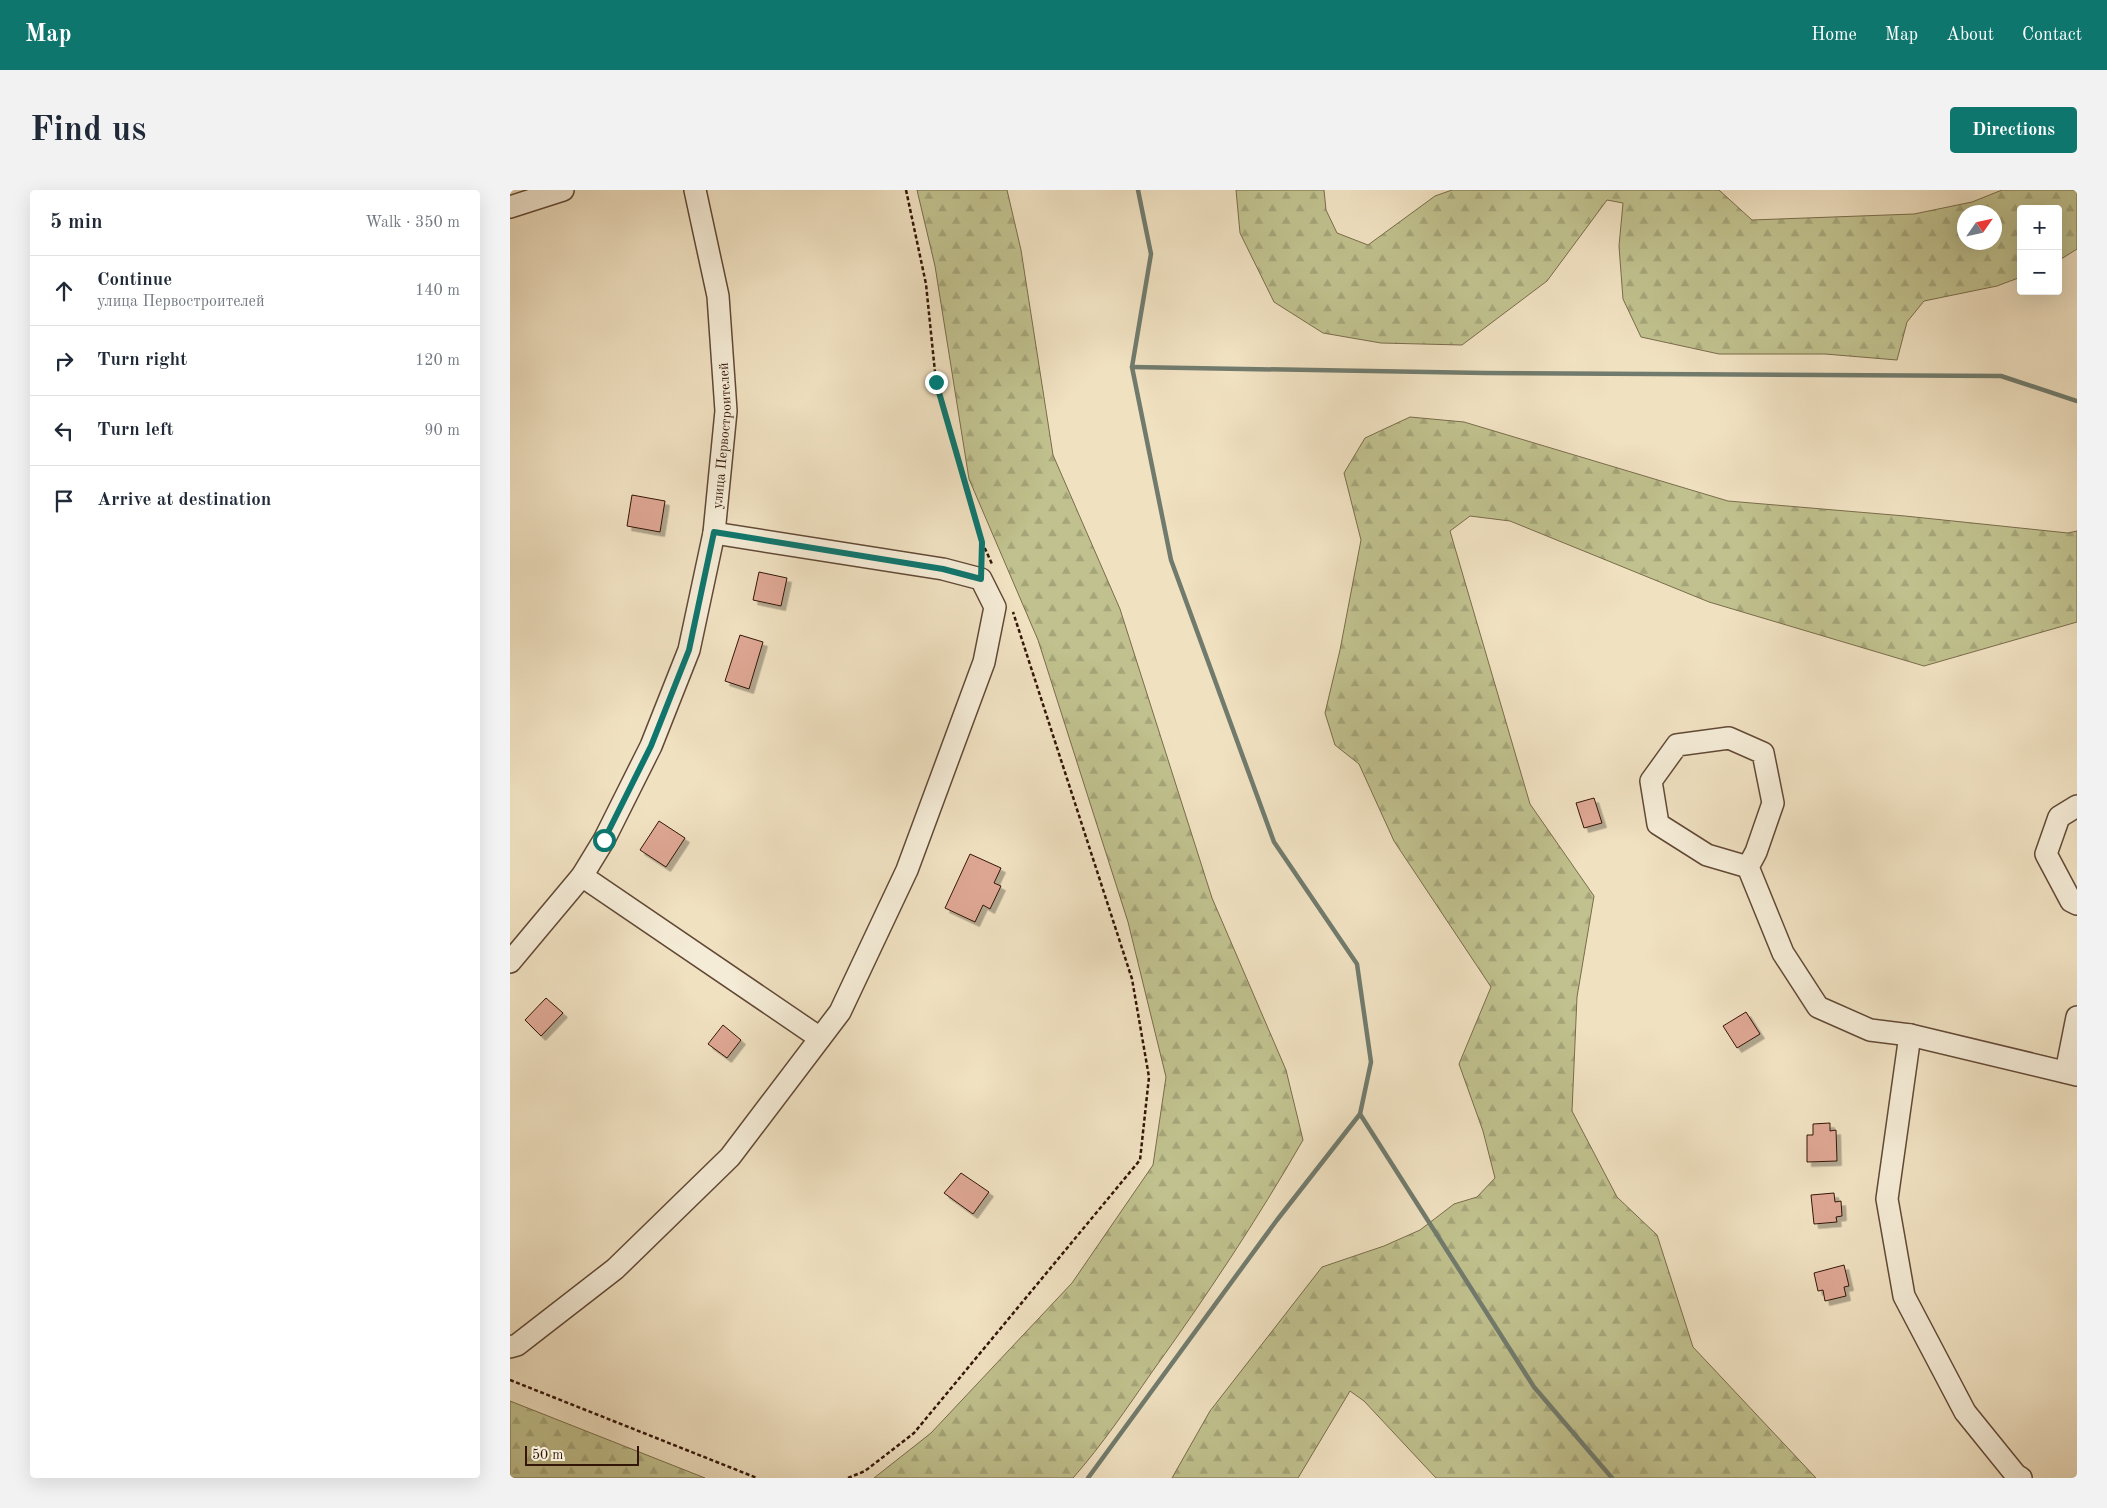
<!DOCTYPE html>
<meta charset="utf-8">
<style>
:root{--surface:#fff;--page:#f2f2f3;--text:#1f2937;--muted:#747a83;--line:#e0e1e3;--accent:#0f766e}
body{margin:0;font-family:"Old Standard TT",serif;background:var(--page);color:var(--text)}
.controls{position:absolute;right:15px;top:15px;display:grid;overflow:hidden;border-radius:5px;box-shadow:0 5px 20px #0002}
.controls button{width:45px;height:45px;display:grid;place-items:center;padding:0;border:0;border-bottom:1px solid var(--line);background:var(--surface);color:var(--text);font:25px sans-serif}
.compass{position:absolute;left:1447px;top:15px;width:45px;height:45px;border-radius:50%;background:var(--surface);box-shadow:0 5px 20px #0002;rotate:56deg}
.scale{position:absolute;left:15px;bottom:12px;width:114px;box-sizing:border-box;padding-left:5px;border:2px solid #331608;border-top:0;font-size:14px;line-height:18px;white-space:nowrap;color:#331608;-webkit-text-stroke:4px #f5ecd7;paint-order:stroke}
.stop{position:absolute;width:15px;height:15px;margin:-11px;border:4px solid #0f766e;border-radius:50%;background:#fff}
.stop.end{background:#0f766e;border-color:#fff;box-shadow:0 1px 5px #0008}
.list{margin:0;padding:0;list-style:none}
h2{display:flex;justify-content:space-between;align-items:center;height:65px;margin:0;padding:0 20px;font-size:21px}
h2 small{font-size:16px;font-weight:400;color:var(--muted)}
.list li{display:grid;grid-template-columns:32px 1fr auto;gap:15px;align-items:center;box-sizing:border-box;height:70px;padding:0 20px;border-top:1px solid var(--line)}
.list b{display:block;font-size:19px;white-space:nowrap}
.list p{margin:0;font-size:16px;white-space:nowrap;color:var(--muted)}
.list em{font-size:16px;font-style:normal;color:var(--muted)}
.icon{flex:none;width:28px;height:28px;fill:none;stroke:currentColor;stroke-width:2;stroke-linecap:round;stroke-linejoin:round}
.map{position:relative;flex:none;width:1567px;height:1288px;overflow:hidden;border-radius:5px}
header{display:flex;align-items:center;gap:30px;box-sizing:border-box;height:70px;padding:0 25px;background:var(--accent);color:#fff}
header strong{font-size:24px}
nav{display:flex;gap:28px;margin-inline-start:auto;font-size:18px}
.intro{display:flex;align-items:center;justify-content:space-between;box-sizing:border-box;height:120px;padding:0 30px}
h1{margin:0;font-size:35px}
.button{padding:12px 22px;border-radius:5px;background:var(--accent);color:#fff;font-size:18px;font-weight:700}
main{display:flex;gap:30px;padding:0 30px}
aside{flex:1;background:var(--surface);border-radius:5px;box-shadow:0 5px 20px #0002}
.map>svg:first-child{display:block}
.forest{fill:url(#forest-firs);stroke:#7a6c4b;fill-rule:evenodd}
.lines{fill:none;stroke-linecap:round;stroke-linejoin:round}
.stream{stroke:#717b6d;stroke-width:4.5}
.building{fill:#dea794;stroke:#331608;filter:url(#shadow)}
.minor-casing{stroke:#624936;stroke-width:24}
.path{stroke:#331608;stroke-width:2.5;stroke-dasharray:4 2.5;stroke-linecap:butt}
.minor{stroke:#f5ecd7;stroke-width:21}
.route{stroke:#0f766e;stroke-width:6}
.labels{text-anchor:middle;stroke-width:4.5;stroke-linejoin:round;paint-order:stroke}
.street-label{font-size:14px;fill:#331608;stroke:#f5ecd7}
</style>
<header>
<strong>Map</strong>
<nav><a>Home</a><a>Map</a><a>About</a><a>Contact</a></nav>
</header>
<div class="intro"><h1>Find us</h1><a class="button">Directions</a></div>
<main>
<aside>
<h2>5 min<small>Walk · 350 m</small></h2>
<ul class="list">
<li><svg class="icon" aria-label="ahead" viewBox="0 0 24 24"><path d="M12 20V5M6 11l6-6 6 6"/></svg><div><b>Continue</b><p>улица Первостроителей</p></div><em>140 m</em></li>
<li><svg class="icon" aria-label="right" viewBox="0 0 24 24"><path d="M7 20v-9h11M14 6l5 5-5 5"/></svg><div><b>Turn right</b></div><em>120 m</em></li>
<li><svg class="icon" aria-label="left" viewBox="0 0 24 24"><path d="M17 20v-9H6M10 6l-5 5 5 5"/></svg><div><b>Turn left</b></div><em>90 m</em></li>
<li><svg class="icon" aria-label="arrive" viewBox="0 0 24 24"><path d="M6 21V4h12l-3 4 3 4H6"/></svg><div><b>Arrive at destination</b></div></li>
</ul>
</aside>
<div class="map">
<svg width="1567" height="1288" viewBox="0 0 1567 1288">
<defs>
<pattern id="forest-firs" width="22" height="20" patternUnits="userSpaceOnUse" patternTransform="scale(1.25)"><rect width="22" height="20" fill="#c0c18e"/><path d="M5 1l3.5 6h-7zM16 11l3.5 6h-7z" fill="#a5a579"/></pattern>
<filter id="shadow"><feDropShadow dx="4.5" dy="4.5" stdDeviation="0" flood-color="#0004"/></filter>
</defs>
<rect width="100%" height="100%" fill="#f0e1c1"/>
<filter id="stains"><feTurbulence type="fractalNoise" baseFrequency=".004" numOctaves="4"/><feColorMatrix values="0 0 0 0 .2 0 0 0 0 .09 0 0 0 0 .02 0 0 0 .5 -.17"/></filter>
<radialGradient id="worn" r=".72"><stop offset=".6" stop-color="#630" stop-opacity="0"/><stop offset="1" stop-color="#630" stop-opacity=".3"/></radialGradient>
<g class="forest">
<path d="M407 0H497L511 60 543 265 610 419 702 708 776 880 793 950C747 1030 696 1107 642 1182 617 1218 592 1255 563 1288H364L421 1243 562 1093 643 975 656 887 618 732 528 450 459 289 425 76Z"/>
<path d="M726 0H814L816 20 827 43 858 55 925 6 942 0H1209L1242 30 1404 24 1462 12 1492 0H1567V59L1548 71V19H1511V87L1487 96 1414 111 1397 132 1387 170 1315 164H1209L1131 147 1113 109 1109 56 1113 13 1097 10 1037 91 952 155 871 153 813 143 764 112 730 43ZM1484 22V52H1454V22Z"/>
<polygon points="900,227 954,232 1218,311 1395,326 1558,343 1567,341 1567,432 1414,476 1199,412 1000,331 960,326 940,341 1020,614 1084,706 1067,807 1062,921 1107,1007 1147,1045 1183,1157 1306,1288 926,1288 854,1211 840,1201 788,1288 662,1288 700,1221 812,1077 874,1056 910,1040 944,1014 967,1007 985,988 973,941 949,874 981,797 884,651 849,574 825,555 815,523 830,460 851,350 834,283 855,248"/>
<polygon points="0,1211 195,1288 0,1288"/>
</g>
<g class="lines">
<g class="stream">
<polyline points="628,0 641,64 622,177 661,370 764,652 847,774 861,872 850,924 1024,1197 1102,1288"/>
<polyline points="622,177 975,183 1491,186 1567,211"/>
<polyline points="578,1288 767,1030 850,924"/>
</g>
</g>
<g class="building">
<polygon points="122,305 155,311 150,342 117,336"/>
<polygon points="249,382 277,388 271,416 243,410"/>
<polygon points="230,445 253,452 239,499 215,491"/>
<polygon points="1084,608 1092,633 1074,638 1066,613"/>
<polygon points="149,631 175,648 156,677 130,660"/>
<polygon points="460,664 491,678 484,693 491,696 480,719 473,715 465,732 435,718"/>
<polygon points="36,808 53,823 31,846 15,830"/>
<polygon points="1236,822 1250,844 1227,858 1213,836"/>
<polygon points="213,835 231,850 217,868 198,854"/>
<polygon points="1320,933 1320,941 1326,940 1327,971 1297,972 1297,945 1303,945 1303,934"/>
<polygon points="451,983 479,1002 463,1024 434,1003"/>
<polygon points="1324,1003 1325,1012 1331,1011 1332,1026 1326,1027 1327,1032 1304,1034 1301,1005"/>
<polygon points="1334,1075 1339,1096 1334,1097 1336,1106 1315,1111 1313,1100 1308,1101 1304,1083"/>
</g>
<g class="lines">
<defs>
<g id="minor">
<polyline points="0,17 53,0"/>
<polyline points="1567,616 1549,627 1536,664 1561,711 1567,714"/>
<polyline points="1238,677 1197,665 1148,634 1141,591 1167,555 1219,548 1253,563 1263,613 1246,662 1238,677 1273,763 1308,817 1360,840 1400,845 1567,885"/>
<polyline points="72,686 310,848"/>
<path id="s1" d="M0 772 72 686 94 650 141 556 179 460 204 343 216 221 208 106 185 0"/>
<polyline points="1400,845 1377,1009 1394,1106 1455,1222 1506,1285 1511,1288"/>
<polyline points="1556,882 1567,827"/>
<polyline points="0,1157 7,1155 105,1079 220,967 330,822 397,680 474,472 485,417 471,389 433,379 204,343"/>
</g>
</defs>
<use href="#minor" class="minor-casing"/>
<g class="path">
<polyline points="396,0 416,94 426,192 472,352 472,372"/>
<polyline points="472,352 482,374"/>
<polyline points="0,1190 247,1288"/>
<polyline points="338,1288 355,1281 404,1243 630,970 639,887 622,789 503,422"/>
</g>
<use href="#minor" class="minor"/>
</g>
<g class="lines">
<polyline class="route" points="94,650 141,556 179,460 204,342 433,379 471,389 472,352 426,192"/>
</g>
<g class="labels">
<g class="street-label">
<text dy="5" stroke="none"><textPath href="#s1" startOffset="580">улица Первостроителей</textPath></text>
</g>
</g>
<rect width="100%" height="100%" filter="url(#stains)"/>
<rect width="100%" height="100%" fill="url(#worn)"/>
</svg>
<div class="controls">
<button>+</button>
<button>−</button>
</div>
<svg class="compass" viewBox="-18 -18 36 36"><path d="M0-13l5 13h-10z" fill="#e53935"/><path d="M0 13l5-13h-10z" fill="#747a83"/></svg>
<div class="scale">50 m</div>
<div class="stop" style="left:94px;top:650px"></div>
<div class="stop end" style="left:426px;top:192px"></div>
</div>
</main>
